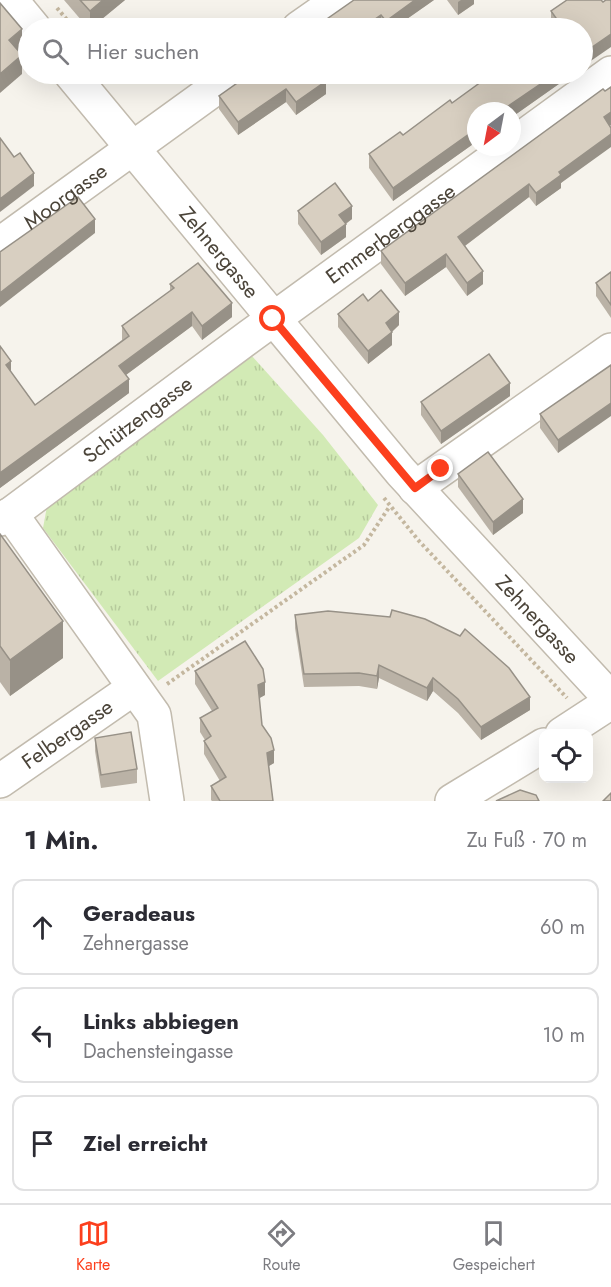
<!DOCTYPE html>
<html lang="de">
<meta charset="utf-8">
<style>
:root{--surface:#fff;--page:#f2f2f3;--text:#2b2b33;--muted:#7c7c81;--line:#e1e1e2;--accent:#fc3f1d}
body{margin:0;font-family:Jost,sans-serif;background:var(--page);color:var(--text)}
.controls{position:absolute;right:18px;bottom:18px;display:grid;overflow:hidden;border-radius:12px;box-shadow:0 6px 24px #0002}
.controls button{width:54px;height:54px;display:grid;place-items:center;padding:0;border:0;border-bottom:2px solid var(--line);background:var(--surface);color:var(--text);font:30px sans-serif}
.compass{position:absolute;left:467px;top:102px;width:54px;height:54px;border-radius:50%;background:var(--surface);box-shadow:0 6px 24px #0002;rotate:212deg}
.stop{position:absolute;width:18px;height:18px;margin:-14px;border:4px solid #fc3f1d;border-radius:50%;background:#fff}
.stop.end{background:#fc3f1d;border-color:#fff;box-shadow:0 2px 6px #0008}
.list{margin:0;padding:0;list-style:none}
h2{display:flex;justify-content:space-between;align-items:center;height:78px;margin:0;padding:0 24px;font-size:26px}
h2 small{font-size:20px;font-weight:400;color:var(--muted)}
.list li{display:grid;grid-template-columns:39px 1fr auto;gap:18px;align-items:center;box-sizing:border-box;height:96px;margin:0 12px 12px;padding:0 12px;border:2px solid var(--line);border-radius:12px}
.list b{display:block;font-size:22px;white-space:nowrap}
.list p{margin:0;font-size:20px;white-space:nowrap;color:var(--muted)}
.list em{font-size:20px;font-style:normal;color:var(--muted)}
.icon{flex:none;width:33px;height:33px;fill:none;stroke:currentColor;stroke-width:2;stroke-linecap:round;stroke-linejoin:round}
.map{position:relative;flex:none;width:611px;height:801px;overflow:hidden}
.search{position:absolute;background:var(--surface);box-shadow:0 6px 24px #0002;left:18px;right:18px;top:18px;height:66px;display:flex;align-items:center;gap:15px;box-sizing:border-box;padding:0 21px;border-radius:33px;color:var(--muted);font-size:22px}
.sheet{height:402px;background:var(--surface)}
nav{display:flex;justify-content:space-around;align-items:center;box-sizing:border-box;height:84px;border-top:2px solid var(--line);background:var(--surface);font-size:16px;color:var(--muted)}
nav a{display:grid;justify-items:center;gap:3px}
nav .on{color:var(--accent)}
.map>svg:first-child{display:block}
.park{fill:url(#park-tufts)}
.lines{fill:none;stroke-linecap:round;stroke-linejoin:round}
.minor-casing{stroke:#c2bbae;stroke-width:36}
.path{stroke:#c4b79f;stroke-width:4;stroke-dasharray:3 3;stroke-linecap:butt}
.minor{stroke:#fff;stroke-width:33}
.wall{fill:#bab2a6}
.shaded-wall{fill:#979187}
.building{fill:#d8cfc1;stroke:#979187;stroke-width:1.5}
.route{stroke:#fc3f1d;stroke-width:8}
.labels{text-anchor:middle;stroke-width:4.5;stroke-linejoin:round;paint-order:stroke}
.street-label{font-size:21px;fill:#4b4439;stroke:#fff}
</style>
<div class="map">
<svg width="611" height="801" viewBox="0 0 611 801">
<defs>
<pattern id="park-tufts" width="24" height="20" patternUnits="userSpaceOnUse" patternTransform="scale(1.5)"><rect width="24" height="20" fill="#d2eab5"/><path d="M3 7l-1-3M5 7V3M7 7l1-3M15 17l-1-3M17 17v-4M19 17l1-3" fill="none" stroke="#b6ca9c"/></pattern>
</defs>
<rect width="100%" height="100%" fill="#f6f3ec"/>
<polygon class="park" points="251,355 323,435 378,505 359,538 158,681 43,528 48,501"/>
<g class="lines">
<defs>
<g id="minor">
<polyline points="11,0 34,28"/>
<polyline points="299,28 339,0"/>
<path id="s1" d="M71 74 401 472 611 699"/>
<polyline points="512,145 611,73"/>
<path id="s2" d="M0 244 235 74"/>
<polyline points="415,488 611,350"/>
<polyline points="11,514 154,715 167,801"/>
<path id="s3" d="M0 519 11 514 250 336 510 147"/>
<polyline points="562,734 611,702"/>
<path id="s4" d="M0 781 134 688"/>
<polyline points="452,801 544,745"/>
</g>
</defs>
<use href="#minor" class="minor-casing"/>
<g class="path">
<polyline points="57,8 74,28"/>
<polyline points="384,498 419,541 567,698"/>
<polyline points="167,684 364,545 390,506"/>
</g>
<use href="#minor" class="minor"/>
</g>
<g class="wall">
<polygon points="64,0 125,0 91,28 88,28"/>
<polygon points="434,0 394,28 314,28"/>
<polygon points="447,0 474,0 474,4 458,15"/>
<polygon points="567,0 582,28 554,28 551,25 551,11"/>
<polygon points="488,74 573,74 512,117 476,111 476,142 393,201 369,168 369,154 403,135 452,103 488,77"/>
<polygon points="322,76 326,94 296,115 286,102 238,135 219,109 219,96"/>
<polygon points="610,126 561,183 561,188 536,206 529,197 465,246 483,284 467,296 446,267 405,296 381,264 381,251"/>
<polygon points="298,211 352,219 346,224 346,237 321,255 298,224"/>
<polygon points="611,272 611,318 596,296 596,283"/>
<polygon points="170,284 232,317 202,340 192,326 126,375 129,393 0,488 0,346 11,372 35,405 122,340 122,326 170,291"/>
<polygon points="368,301 399,325 392,332 392,345 368,364 338,327 338,314"/>
<polygon points="611,365 558,453 540,428 540,414"/>
<polygon points="510,396 441,444 421,415 421,402"/>
<polygon points="458,474 523,513 493,535 458,487"/>
<polygon points="0,534 63,658 10,696 0,682"/>
<polygon points="295,615 530,710 481,740 458,713 433,691 427,701 379,678 377,689 359,686 304,687 295,628"/>
<polygon points="195,671 265,695 259,698 262,725 274,763 269,766 273,801 212,801 211,800 211,786 220,781 204,754 204,741 205,740 200,732 200,718 212,711 195,684"/>
<polygon points="95,738 137,769 137,783 101,788 95,751"/>
</g>
<g class="shaded-wall">
<polygon points="103,0 125,0 91,28 90,28 90,11"/>
<polygon points="415,0 434,0 394,28 386,28 386,21"/>
<polygon points="461,0 474,0 474,4 458,15 458,2"/>
<polygon points="381,15 381,28 362,28"/>
<polygon points="22,29 22,48 9,59 9,40"/>
<polygon points="611,34 611,47 582,67 582,54"/>
<polygon points="22,55 22,74 0,93 0,74"/>
<polygon points="555,74 573,74 512,117 512,111 501,111"/>
<polygon points="326,81 326,94 296,115 296,102"/>
<polygon points="286,89 286,102 238,135 238,122"/>
<polygon points="611,112 611,125 604,131 604,117"/>
<polygon points="476,129 476,142 393,201 393,188"/>
<polygon points="611,134 611,147 561,183 561,188 536,206 536,193 559,172"/>
<polygon points="34,173 34,186 0,212 0,199"/>
<polygon points="529,184 529,197 458,251 458,237"/>
<polygon points="352,206 352,219 339,228 339,215"/>
<polygon points="95,219 95,233 0,307 0,293"/>
<polygon points="346,224 346,237 321,255 321,242"/>
<polygon points="446,254 446,267 405,296 405,283"/>
<polygon points="483,271 483,284 467,296 467,283"/>
<polygon points="232,303 232,317 202,340 202,326"/>
<polygon points="192,312 192,326 119,380 119,366"/>
<polygon points="399,312 399,325 386,337 386,323"/>
<polygon points="392,332 392,345 368,364 368,351"/>
<polygon points="11,361 11,375 6,365"/>
<polygon points="129,379 129,393 0,488 0,473"/>
<polygon points="510,383 510,396 441,444 441,431"/>
<polygon points="611,403 611,416 558,453 558,440"/>
<polygon points="523,499 523,513 493,535 493,522"/>
<polygon points="63,621 63,658 10,696 10,660"/>
<polygon points="379,665 379,678 377,689 377,676"/>
<polygon points="433,678 433,691 427,701 427,688"/>
<polygon points="265,682 265,695 258,699 258,685"/>
<polygon points="530,697 530,710 481,740 481,727"/>
<polygon points="274,750 274,763 267,767 267,753"/>
</g>
<g class="building">
<polygon points="80,0 103,0 90,11"/>
<polygon points="354,0 415,0 386,21 381,15 362,28 314,28"/>
<polygon points="567,0 601,0 603,2 606,0 611,0 611,34 582,54 582,28 563,28 551,11"/>
<polygon points="0,3 22,29 9,40 22,55 0,74"/>
<polygon points="250,74 321,74 326,81 296,102 286,89 238,122 219,96"/>
<polygon points="492,74 555,74 501,111 476,111 476,129 393,188 369,154 400,132 403,135 450,100 452,103"/>
<polygon points="611,87 611,112 604,117 611,128 611,134 559,172 561,175 536,193 529,184 458,237 483,271 467,283 446,254 405,283 381,251 603,89 605,91"/>
<polygon points="0,138 14,157 20,153 34,173 0,199"/>
<polygon points="335,183 352,206 339,215 346,224 321,242 298,211"/>
<polygon points="78,197 95,219 0,293 0,252"/>
<polygon points="198,263 232,303 202,326 192,312 119,366 129,379 0,473 0,346 11,361 6,365 35,405 129,336 122,326 174,288 170,284"/>
<polygon points="611,272 611,305 596,283"/>
<polygon points="381,290 399,312 386,323 392,332 368,351 338,314 363,294 368,301"/>
<polygon points="489,354 510,383 441,431 421,402"/>
<polygon points="611,365 611,403 558,440 540,414"/>
<polygon points="488,452 523,499 493,522 458,474"/>
<polygon points="0,534 63,621 10,660 0,646"/>
<polygon points="392,610 425,619 460,636 465,629 509,668 530,697 481,727 458,699 433,678 427,688 379,665 377,676 359,673 304,674 295,615 328,611 390,617"/>
<polygon points="245,641 263,669 265,682 258,685 262,725 271,738 274,750 267,753 273,801 220,801 211,786 226,777 204,741 211,736 200,718 218,708 195,671"/>
<polygon points="131,732 137,769 101,775 95,738"/>
<polygon points="520,790 536,795 539,801 496,801"/>
<polygon points="611,793 611,801 603,801"/>
</g>
<g class="lines">
<polyline class="route" points="273,319 415,488 441,469"/>
</g>
<g class="labels">
<g class="street-label">
<text dy="7" stroke="none"><textPath href="#s2" startOffset="81">Moorgasse</textPath></text>
<text dy="7" stroke="none"><textPath href="#s3" startOffset="484">Emmerberggasse</textPath></text>
<text dy="7" stroke="none"><textPath href="#s1" startOffset="232">Zehnergasse</textPath></text>
<text dy="7" stroke="none"><textPath href="#s3" startOffset="170">Schützengasse</textPath></text>
<text dy="7" stroke="none"><textPath href="#s1" startOffset="718">Zehnergasse</textPath></text>
<text dy="7" stroke="none"><textPath href="#s4" startOffset="82">Felbergasse</textPath></text>
</g>
</g>
</svg>
<div class="controls">
<button><svg class="icon" aria-label="locate" viewBox="0 0 24 24"><circle cx="12" cy="12" r="6"/><path d="M12 2v4M12 18v4M2 12h4M18 12h4"/></svg></button>
</div>
<svg class="compass" viewBox="-18 -18 36 36"><path d="M0-13l5 13h-10z" fill="#e53935"/><path d="M0 13l5-13h-10z" fill="#7c7c81"/></svg>
<div class="stop" style="left:273px;top:319px"></div>
<div class="stop end" style="left:441px;top:469px"></div>
<div class="search"><svg class="icon" aria-label="search" viewBox="0 0 24 24"><circle cx="10" cy="10" r="6"/><path d="M15 15l6 6"/></svg>Hier suchen</div>
</div>
<section class="sheet">
<h2>1 Min.<small>Zu Fuß · 70 m</small></h2>
<ul class="list">
<li><svg class="icon" aria-label="ahead" viewBox="0 0 24 24"><path d="M12 20V5M6 11l6-6 6 6"/></svg><div><b>Geradeaus</b><p>Zehnergasse</p></div><em>60 m</em></li>
<li><svg class="icon" aria-label="left" viewBox="0 0 24 24"><path d="M17 20v-9H6M10 6l-5 5 5 5"/></svg><div><b>Links abbiegen</b><p>Dachensteingasse</p></div><em>10 m</em></li>
<li><svg class="icon" aria-label="arrive" viewBox="0 0 24 24"><path d="M6 21V4h12l-3 4 3 4H6"/></svg><div><b>Ziel erreicht</b></div></li>
</ul>
</section>
<nav>
<a class="on"><svg class="icon" aria-label="map" viewBox="0 0 24 24"><path d="M3 6l6-2 6 2 6-2v14l-6 2-6-2-6 2zM9 4v14M15 6v14"/></svg>Karte</a>
<a><svg class="icon" aria-label="directions" viewBox="0 0 24 24"><path d="M12 3l9 9-9 9-9-9zM9 14v-3h6M13 9l2 2-2 2"/></svg>Route</a>
<a><svg class="icon" aria-label="saved" viewBox="0 0 24 24"><path d="M7 4h10v16l-5-4-5 4z"/></svg>Gespeichert</a>
</nav>
